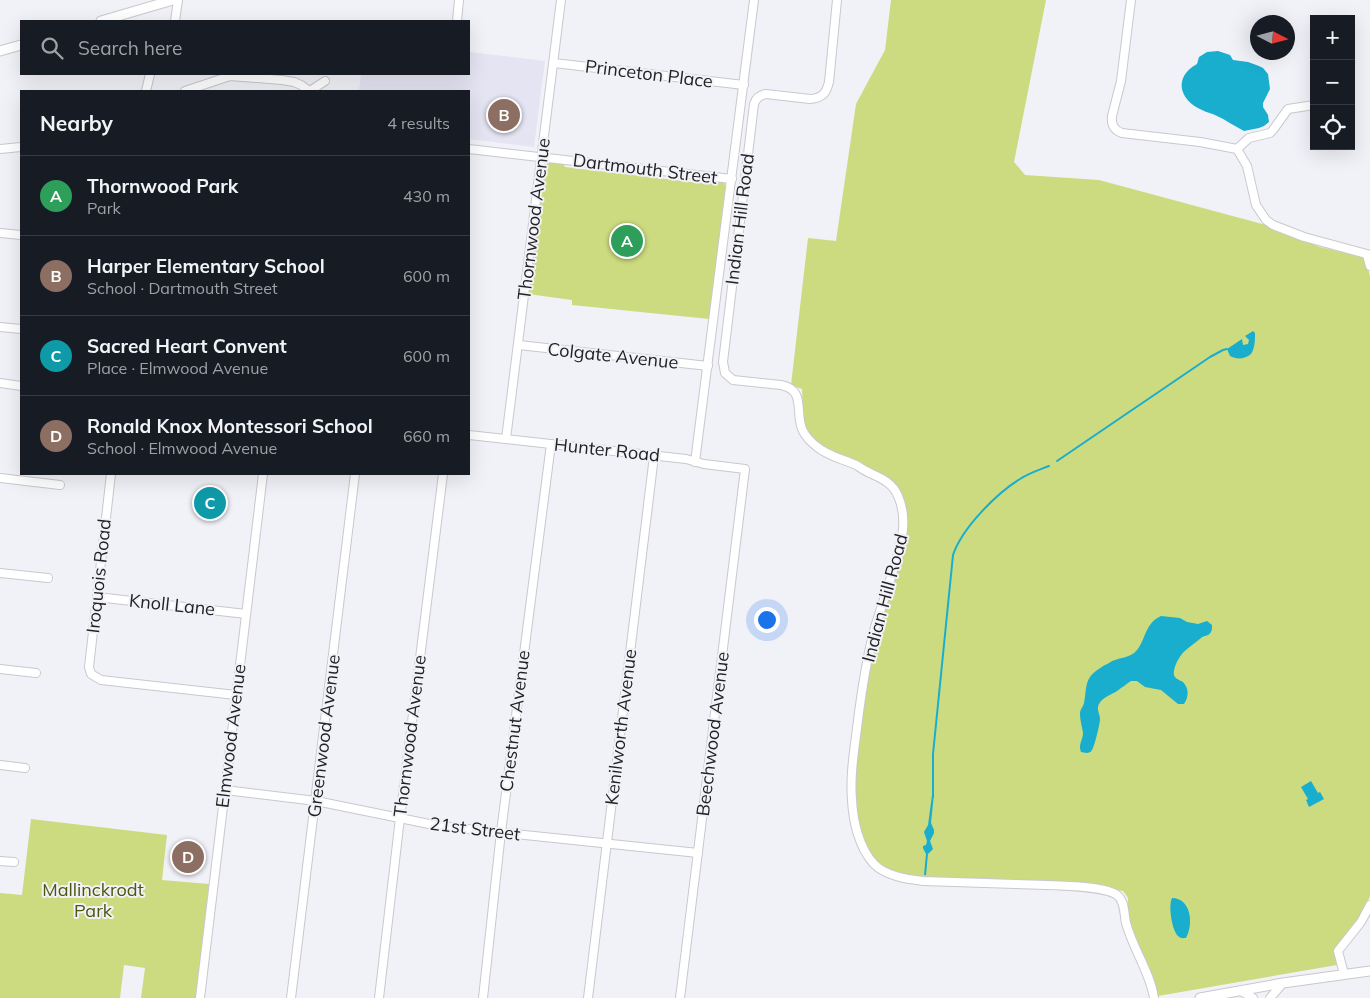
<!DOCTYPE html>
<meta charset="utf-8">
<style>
:root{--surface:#171b24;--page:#20242c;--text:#f1f3f6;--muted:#9ea1a6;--line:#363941;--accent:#0f766e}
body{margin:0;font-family:Mulish,sans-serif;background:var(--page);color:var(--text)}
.controls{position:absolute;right:15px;top:15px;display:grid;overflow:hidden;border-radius:0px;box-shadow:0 5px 20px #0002}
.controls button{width:45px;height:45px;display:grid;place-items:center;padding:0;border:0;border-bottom:1px solid var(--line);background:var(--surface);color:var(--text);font:25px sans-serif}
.compass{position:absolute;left:1250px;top:15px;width:45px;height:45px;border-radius:50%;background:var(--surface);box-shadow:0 5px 20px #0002;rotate:96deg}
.you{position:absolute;left:766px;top:619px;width:18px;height:18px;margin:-12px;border:4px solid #fff;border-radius:50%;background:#1a73e8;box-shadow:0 0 0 8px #1a73e833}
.badge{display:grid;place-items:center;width:32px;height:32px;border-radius:50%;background:var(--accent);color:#fff;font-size:16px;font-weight:700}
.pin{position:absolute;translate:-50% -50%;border:2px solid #fff;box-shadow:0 1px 5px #0006}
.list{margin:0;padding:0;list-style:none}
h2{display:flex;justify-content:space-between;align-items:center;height:65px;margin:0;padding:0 20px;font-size:21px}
h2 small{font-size:16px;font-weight:400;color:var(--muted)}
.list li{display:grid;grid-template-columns:32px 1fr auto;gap:15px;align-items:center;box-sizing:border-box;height:80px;padding:0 20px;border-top:1px solid var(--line)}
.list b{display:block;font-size:19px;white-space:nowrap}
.list p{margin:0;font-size:16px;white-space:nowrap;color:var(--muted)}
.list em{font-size:16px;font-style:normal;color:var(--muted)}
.icon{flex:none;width:28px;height:28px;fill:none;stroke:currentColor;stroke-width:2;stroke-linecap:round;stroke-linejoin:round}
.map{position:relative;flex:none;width:1370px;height:998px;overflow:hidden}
.search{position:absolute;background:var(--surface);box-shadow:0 5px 20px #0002;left:20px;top:20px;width:450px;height:55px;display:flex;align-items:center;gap:12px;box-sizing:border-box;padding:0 18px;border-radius:0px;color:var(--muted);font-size:19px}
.panel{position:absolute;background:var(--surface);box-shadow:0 5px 20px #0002;left:20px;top:90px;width:450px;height:385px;border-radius:0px}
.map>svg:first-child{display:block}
.built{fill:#e4e4f3}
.green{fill:#ccdb7f}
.water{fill:#19adce}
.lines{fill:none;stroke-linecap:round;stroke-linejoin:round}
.stream{stroke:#19adce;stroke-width:2}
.minor-casing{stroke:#c8c8cf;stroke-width:10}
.tertiary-casing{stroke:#c8c8cf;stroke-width:11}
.minor{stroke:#fff;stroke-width:8}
.tertiary{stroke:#fff;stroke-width:9}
.labels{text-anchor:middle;stroke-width:4;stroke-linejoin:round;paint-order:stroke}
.street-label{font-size:18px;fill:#222225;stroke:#f1f1f8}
.park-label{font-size:18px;fill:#4d550f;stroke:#f1f1f8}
</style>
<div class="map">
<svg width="1370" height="998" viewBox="0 0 1370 998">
<rect width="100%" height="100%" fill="#f1f1f8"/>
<polygon class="built" points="469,52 545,61 534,147 469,139 469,91 359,91 361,74 469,74"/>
<g class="green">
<path d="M891 0H1046L1014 162 1025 175 1099 180 1266 225 1320 247 1363 257 1366 261 1370 276V896L1362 915 1348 934 1336 947V951L1337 965 1158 996C1151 967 1128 941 1127 910 1127 906 1128 902 1128 898L1123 891 1059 882 918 878 903 875 880 866 867 850 861 834 854 799 856 750 869 666 906 520C905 501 900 487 884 476 862 466 815 453 806 428 801 415 803 401 802 389L791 385 808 238 836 241 856 104 885 50Z"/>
<polygon points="548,162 563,163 565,167 708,184 713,180 724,182 726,188 709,319 572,305 572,300 528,294 544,168"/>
<polygon points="31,819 167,835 162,880 209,884 196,998 141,998 145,968 124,965 120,998 0,998 0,893 22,895"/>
</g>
<g class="water">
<path d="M1218 51 1230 55 1233 60 1248 62 1259 66 1263 68 1268 74 1270 89 1263 103V107L1268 115 1269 122 1264 126 1259 128 1244 131C1234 126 1226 120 1217 116 1212 113 1207 113 1202 110 1179 100 1173 77 1197 64L1199 57 1207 52Z"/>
<path d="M1253 331 1255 333C1255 340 1255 348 1251 354 1245 359 1237 360 1230 356L1227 349 1242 339 1243 345 1248 344 1249 340 1245 336Z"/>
<path d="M1161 616 1180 618 1187 622 1198 624 1207 621 1212 625C1212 628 1212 630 1211 632 1208 637 1204 635 1201 638 1193 645 1183 650 1178 660 1176 663 1173 671 1174 675 1175 679 1180 680 1183 682 1189 688 1189 697 1184 704H1178L1161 690 1145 687 1137 681H1131C1127 683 1125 686 1121 688 1115 694 1103 696 1099 704 1096 709 1100 714 1100 719 1100 724 1094 748 1092 750 1090 754 1085 753 1081 752 1078 744 1083 740 1083 733 1082 727 1080 720 1080 714 1080 709 1083 707 1084 703 1086 694 1085 684 1090 677 1094 671 1103 666 1109 663 1117 657 1130 659 1137 650 1146 639 1145 623 1161 616Z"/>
<polygon points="1311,781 1318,793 1320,792 1324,799 1309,807 1306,800 1308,799 1301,787"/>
<polygon points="934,794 931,823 934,830 934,833 930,841 933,849 928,854 926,875 924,875 926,854 923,848 923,846 926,845 927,841 924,832 928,825 932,795"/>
<path d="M1172 898C1191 898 1194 924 1186 938 1183 938 1181 939 1178 936 1172 930 1168 906 1172 898Z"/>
</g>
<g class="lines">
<g class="stream">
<polyline points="1057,461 1210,357 1223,350 1227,349"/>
<path d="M933 797V754L953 555C962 528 997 493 1020 479 1029 473 1039 470 1049 466"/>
</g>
<defs>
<g id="minor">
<path d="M837 0 829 82C826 94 822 98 810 99L766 94C760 95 756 98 754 104L723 362 725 373 733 380 781 385C807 390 794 414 803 431 806 437 811 442 816 446 827 456 843 459 856 465 861 468 865 471 870 473 881 478 893 483 898 496 910 523 899 551 891 577 886 594 880 611 875 627 866 660 861 695 857 728 854 752 850 776 852 800 853 821 859 848 874 864 886 876 906 879 923 881 953 882 984 883 1015 884 1035 885 1102 884 1117 895 1125 901 1124 914 1126 923 1133 949 1150 972 1154 998"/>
<path d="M1131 0 1121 81 1112 116C1111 125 1114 130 1122 133L1200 142 1237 149 1247 166 1256 205 1266 220 1273 225 1304 237 1370 255"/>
<polyline points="175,21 178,0"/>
<polyline points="457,21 459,0"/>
<polyline points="554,63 744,85"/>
<polyline points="146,91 150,74"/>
<polyline points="185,91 230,76 282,80 294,82 301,85 309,91"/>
<polyline points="310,91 325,81"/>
<polyline points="0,149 21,147"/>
<polyline points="469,149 732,179"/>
<polyline points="1237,149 1249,138 1270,133 1273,130 1288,109 1314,105"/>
<polyline points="0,233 21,235"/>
<polyline points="1367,255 1370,266"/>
<polyline points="0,327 21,329"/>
<polyline points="519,345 708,366"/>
<polyline points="0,383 21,386"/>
<polyline points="469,435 686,459 704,464 745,469 680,998"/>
<polyline points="506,439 561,0"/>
<polyline points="695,462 754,0"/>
<polyline points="111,474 89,667 91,674 101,680 236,695"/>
<polyline points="0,478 60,485"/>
<polyline points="0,573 48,578"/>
<polyline points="97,597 246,614"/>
<polyline points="0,669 36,673"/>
<polyline points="0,765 25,768"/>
<polyline points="225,790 316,801 439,826 698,853"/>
<polyline points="0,861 14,862"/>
<polyline points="1344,974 1338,951 1361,922 1370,905"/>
<polyline points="1241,991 1253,998"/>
<polyline points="200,998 263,474"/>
<polyline points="291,998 355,474"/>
<polyline points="379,998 400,818 443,474"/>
<polyline points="483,998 501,832 551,444"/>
<polyline points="588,998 654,456"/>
<polyline points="1270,998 1283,983"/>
</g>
<g id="tertiary">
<polyline points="101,21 173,0"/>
<polyline points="0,51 21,45"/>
<polyline points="1200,998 1283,983 1370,971"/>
</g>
</defs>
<use href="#minor" class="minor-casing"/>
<use href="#tertiary" class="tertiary-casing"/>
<use href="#minor" class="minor"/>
<use href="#tertiary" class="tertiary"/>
</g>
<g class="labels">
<g class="street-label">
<text transform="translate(649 74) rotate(7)" y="6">Princeton Place</text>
<text transform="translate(645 169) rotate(7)" y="6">Dartmouth Street</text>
<text transform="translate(534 219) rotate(-83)" y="6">Thornwood Avenue</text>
<text transform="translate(740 219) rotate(-83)" y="6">Indian Hill Road</text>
<text transform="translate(613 356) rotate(6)" y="6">Colgate Avenue</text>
<text transform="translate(607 450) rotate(6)" y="6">Hunter Road</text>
<text transform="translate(99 576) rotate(-84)" y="6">Iroquois Road</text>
<text transform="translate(885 598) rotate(-75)" y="6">Indian Hill Road</text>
<text transform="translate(172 605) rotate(6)" y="6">Knoll Lane</text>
<text transform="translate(515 721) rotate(-83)" y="6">Chestnut Avenue</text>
<text transform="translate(621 727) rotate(-83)" y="6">Kenilworth Avenue</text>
<text transform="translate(713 734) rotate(-83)" y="6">Beechwood Avenue</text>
<text transform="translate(231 736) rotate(-83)" y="6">Elmwood Avenue</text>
<text transform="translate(324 736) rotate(-83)" y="6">Greenwood Avenue</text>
<text transform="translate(410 736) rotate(-83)" y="6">Thornwood Avenue</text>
<text transform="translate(475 829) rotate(7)" y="6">21st Street</text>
</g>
<g class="park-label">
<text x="93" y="896">Mallinckrodt<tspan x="93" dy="21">Park</tspan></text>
</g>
</g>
</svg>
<div class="controls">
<button>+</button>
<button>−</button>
<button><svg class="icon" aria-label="locate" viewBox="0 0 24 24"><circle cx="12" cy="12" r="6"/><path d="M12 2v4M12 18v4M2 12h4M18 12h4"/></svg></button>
</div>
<svg class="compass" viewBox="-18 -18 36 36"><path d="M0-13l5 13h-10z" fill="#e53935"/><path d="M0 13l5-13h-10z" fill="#9ea1a6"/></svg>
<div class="you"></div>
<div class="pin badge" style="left:627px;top:241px;background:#2e9e5b">A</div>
<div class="pin badge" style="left:504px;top:115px;background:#8d6e63">B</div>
<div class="pin badge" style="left:210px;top:503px;background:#0f9aa8">C</div>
<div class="pin badge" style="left:188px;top:857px;background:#8d6e63">D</div>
<div class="search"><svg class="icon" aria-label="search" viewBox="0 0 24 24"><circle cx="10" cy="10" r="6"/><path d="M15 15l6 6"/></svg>Search here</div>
<section class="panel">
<h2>Nearby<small>4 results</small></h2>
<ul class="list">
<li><span class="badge" style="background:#2e9e5b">A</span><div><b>Thornwood Park</b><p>Park</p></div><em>430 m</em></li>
<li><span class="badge" style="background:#8d6e63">B</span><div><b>Harper Elementary School</b><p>School · Dartmouth Street</p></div><em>600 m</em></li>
<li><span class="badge" style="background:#0f9aa8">C</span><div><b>Sacred Heart Convent</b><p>Place · Elmwood Avenue</p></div><em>600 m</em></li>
<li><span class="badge" style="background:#8d6e63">D</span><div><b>Ronald Knox Montessori School</b><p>School · Elmwood Avenue</p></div><em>660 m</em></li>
</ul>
</section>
</div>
